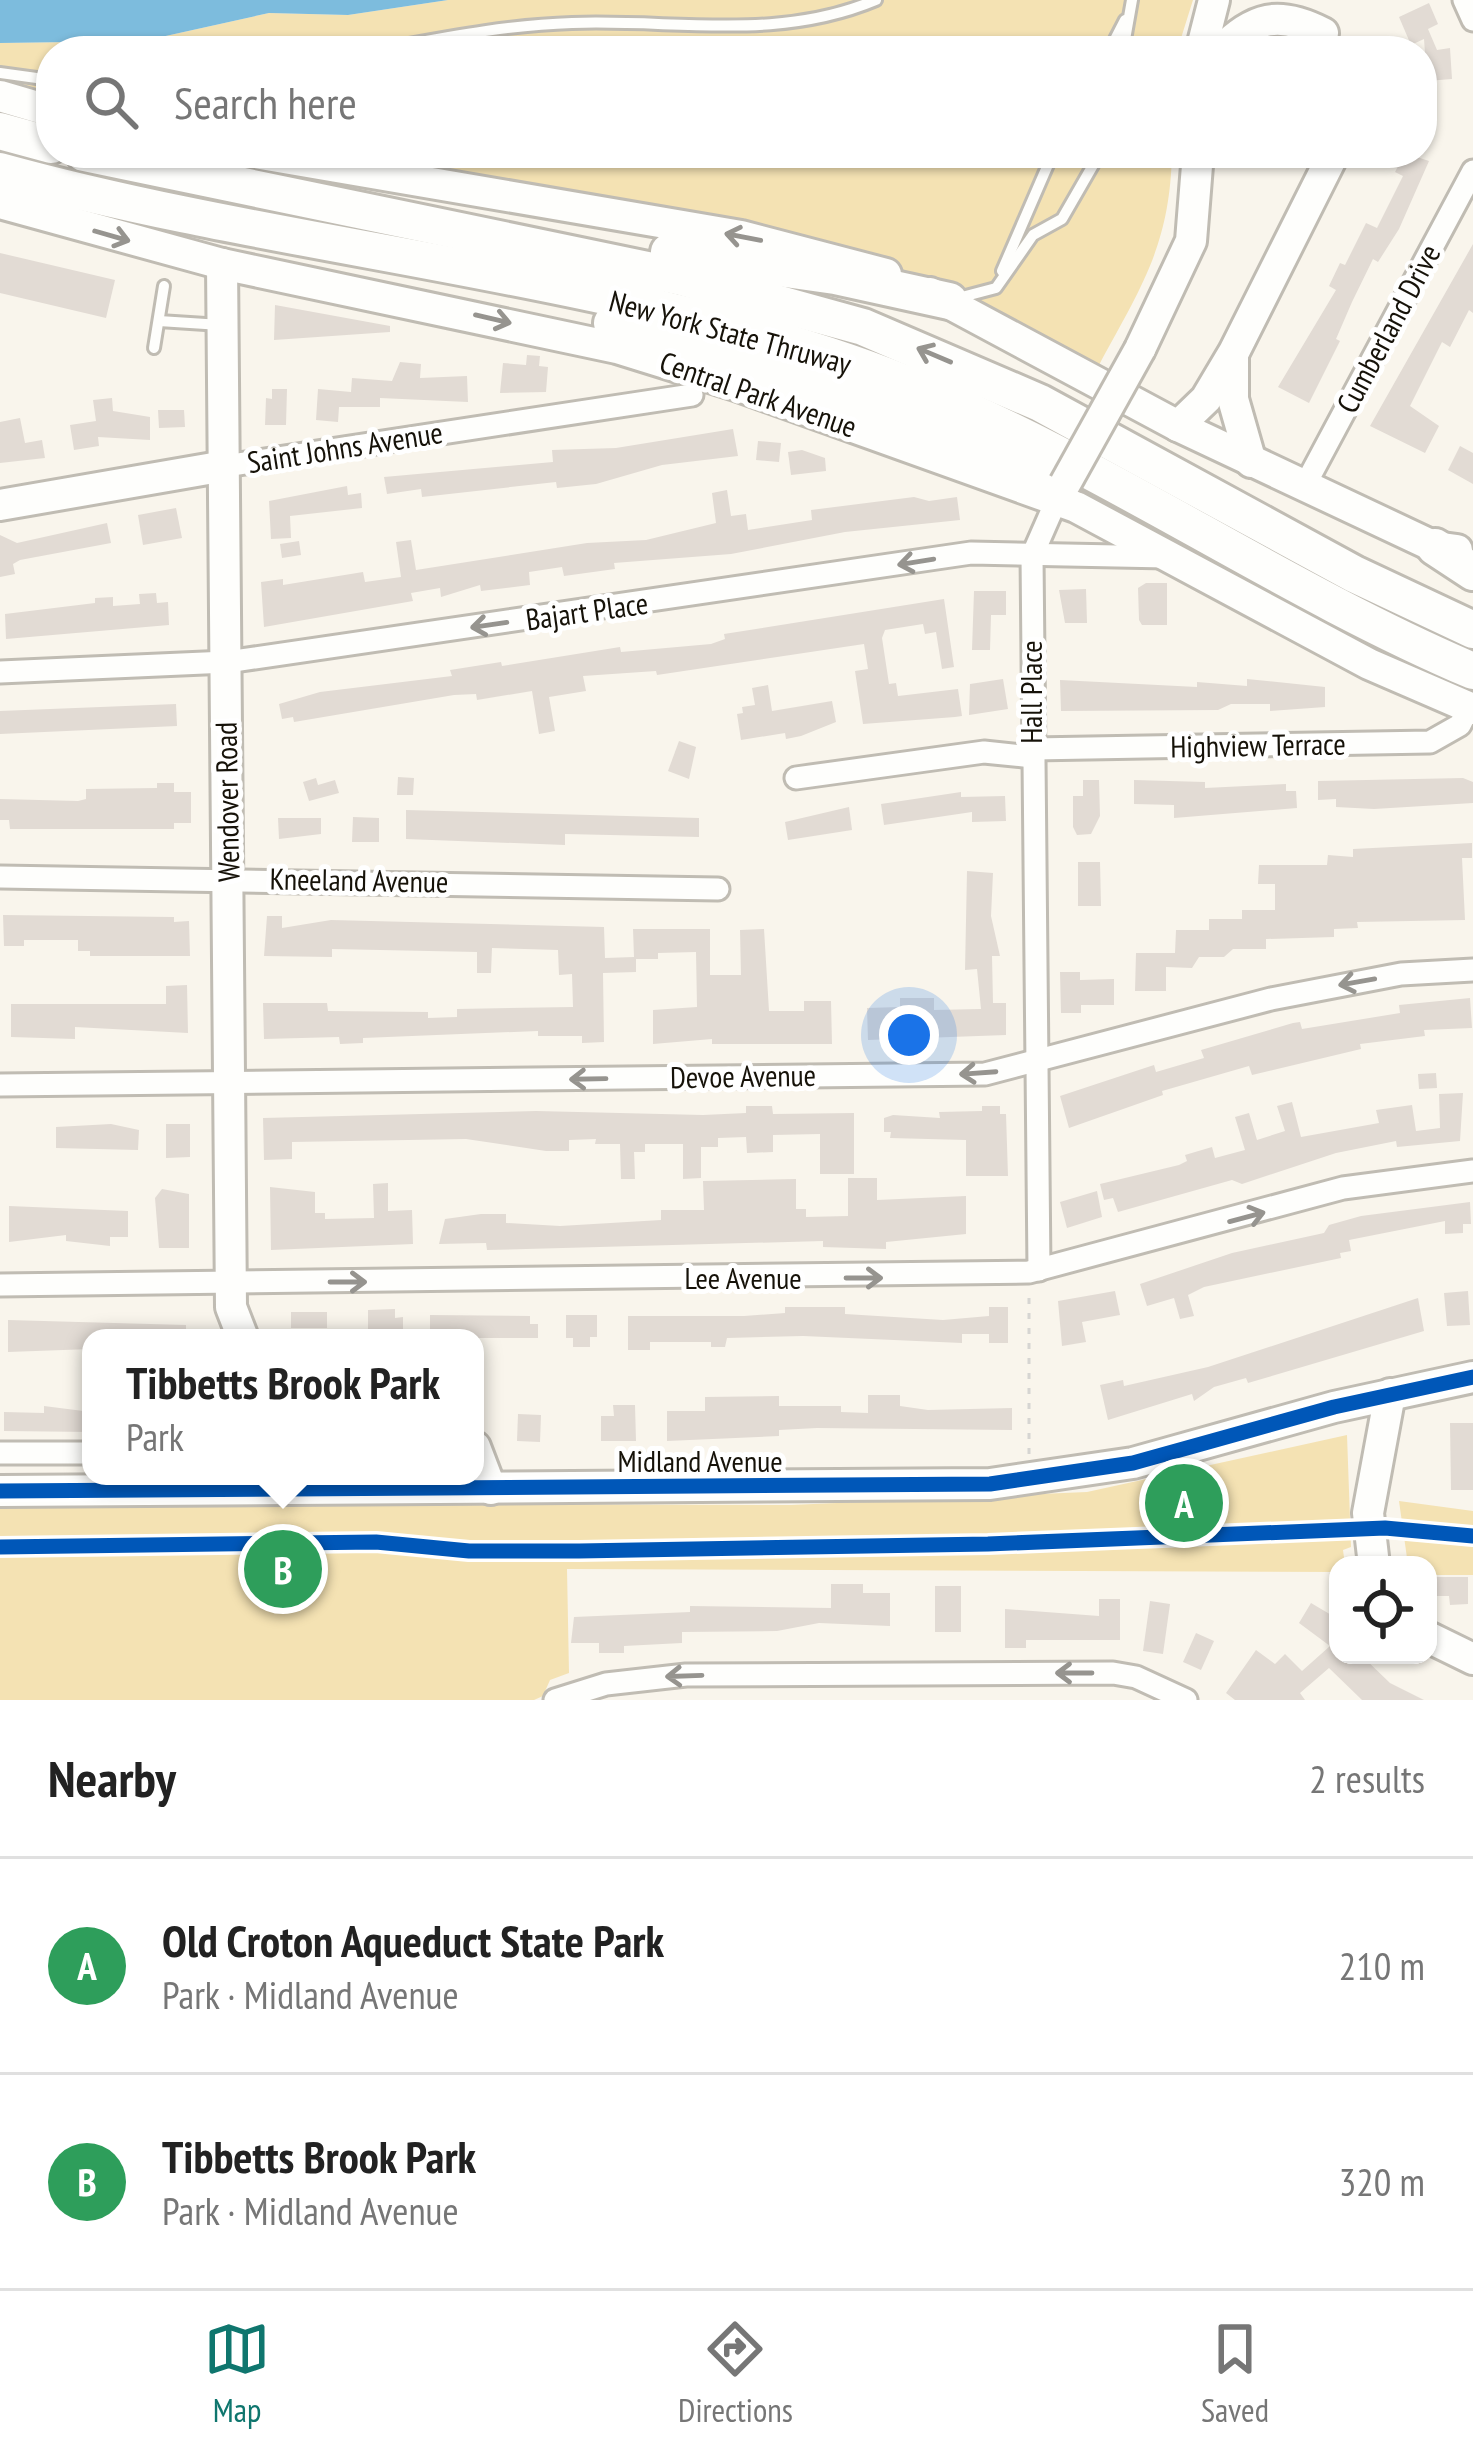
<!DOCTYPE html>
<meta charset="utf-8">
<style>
:root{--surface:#fff;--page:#f2f2f2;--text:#222;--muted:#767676;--line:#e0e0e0;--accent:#0f766e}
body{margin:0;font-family:"PT Sans Narrow",sans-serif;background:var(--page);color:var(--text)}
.controls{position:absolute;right:36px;bottom:36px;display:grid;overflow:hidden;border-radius:24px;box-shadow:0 3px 9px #0004}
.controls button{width:108px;height:108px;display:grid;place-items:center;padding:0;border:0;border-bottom:3px solid var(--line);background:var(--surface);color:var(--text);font:60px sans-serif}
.you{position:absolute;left:909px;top:1035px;width:42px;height:42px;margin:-30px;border:9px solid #fff;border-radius:50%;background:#1a73e8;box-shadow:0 0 0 18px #1a73e833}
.badge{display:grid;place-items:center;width:78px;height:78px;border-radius:50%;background:var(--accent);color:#fff;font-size:39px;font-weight:700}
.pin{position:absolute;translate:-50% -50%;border:6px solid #fff;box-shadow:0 3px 12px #0006}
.popup{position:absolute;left:82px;top:1329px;width:402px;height:156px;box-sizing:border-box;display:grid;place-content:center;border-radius:24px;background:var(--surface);filter:drop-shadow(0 3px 9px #0005);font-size:39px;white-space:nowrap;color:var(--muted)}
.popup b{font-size:45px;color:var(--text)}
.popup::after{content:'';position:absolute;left:50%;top:100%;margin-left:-24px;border:24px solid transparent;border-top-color:var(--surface)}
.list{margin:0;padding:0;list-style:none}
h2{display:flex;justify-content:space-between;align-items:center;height:156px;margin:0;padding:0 48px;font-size:51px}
h2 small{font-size:39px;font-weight:400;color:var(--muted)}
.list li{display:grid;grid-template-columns:78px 1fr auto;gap:36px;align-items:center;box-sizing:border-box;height:216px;padding:0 48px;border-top:3px solid var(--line)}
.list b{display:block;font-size:45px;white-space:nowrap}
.list p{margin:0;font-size:39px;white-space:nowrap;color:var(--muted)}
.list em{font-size:39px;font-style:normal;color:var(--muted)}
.icon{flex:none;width:66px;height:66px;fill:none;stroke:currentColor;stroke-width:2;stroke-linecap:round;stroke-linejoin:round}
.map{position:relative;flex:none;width:1473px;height:1700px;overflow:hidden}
.search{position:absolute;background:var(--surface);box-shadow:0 3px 9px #0004;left:36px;right:36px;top:36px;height:132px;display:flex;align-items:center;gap:30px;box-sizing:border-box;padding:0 42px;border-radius:48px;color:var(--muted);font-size:45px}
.sheet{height:588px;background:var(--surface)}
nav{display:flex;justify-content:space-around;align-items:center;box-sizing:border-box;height:168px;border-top:3px solid var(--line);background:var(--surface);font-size:33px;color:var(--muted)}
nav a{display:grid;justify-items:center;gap:6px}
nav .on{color:var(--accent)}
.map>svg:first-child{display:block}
.green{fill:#f4e2b3}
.water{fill:#7dbcdd}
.building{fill:#e2dbd4}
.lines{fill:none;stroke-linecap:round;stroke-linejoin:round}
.lane-casing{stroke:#c0bcb3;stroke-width:16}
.street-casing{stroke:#c0bcb3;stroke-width:27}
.secondary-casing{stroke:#c0bcb3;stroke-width:36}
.highway-casing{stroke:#c0bcb3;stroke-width:42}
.path{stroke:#d6d5d2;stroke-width:3;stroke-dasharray:6 9;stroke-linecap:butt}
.lane{stroke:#fefefc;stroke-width:10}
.street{stroke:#fefefc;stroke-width:21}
.secondary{stroke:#fefefc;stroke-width:30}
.highway{stroke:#fefefc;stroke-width:36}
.secondary-bridge-casing{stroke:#c0bcb3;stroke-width:36;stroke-linecap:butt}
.secondary-bridge{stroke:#fefefc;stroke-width:30}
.cycleway-casing{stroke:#fff;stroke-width:22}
.cycleway{stroke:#0057b8;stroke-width:15}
.oneway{stroke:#96948f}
.labels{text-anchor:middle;stroke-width:10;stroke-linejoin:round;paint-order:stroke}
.street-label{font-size:30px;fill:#161209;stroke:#fff}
</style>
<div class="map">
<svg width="1473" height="1700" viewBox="0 0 1473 1700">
<rect width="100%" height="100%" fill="#f9f5ec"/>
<g class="green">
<polygon points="448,0 1193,0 1177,51 51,51 51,97 0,85 0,43 143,41 269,13 348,15"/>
<path d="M361 153H1172C1170 246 1141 287 1099 365L872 263 536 185Z"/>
<polygon points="1347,1435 1351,1547 1343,1550 1345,1565 1338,1565 1338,1572 567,1569 569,1673 550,1680 543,1696 534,1700 0,1700 0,1503 791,1505 1087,1492"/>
<polygon points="1399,1501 1473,1511 1473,1575 1428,1575 1428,1565 1408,1565"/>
</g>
<polygon class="water" points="0,0 448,0 348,15 269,13 143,41 0,43"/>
<g class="building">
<polygon points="1429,3 1438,24 1428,29 1437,50 1450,48 1452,79 1427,81 1424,39 1411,45 1399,17"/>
<polygon points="1405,153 1429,161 1399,229 1378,262 1373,259 1352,302 1336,339 1340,341 1309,403 1278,387 1336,290 1329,286 1340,263 1345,265 1366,223 1377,228 1403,176 1395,172"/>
<polygon points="1473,244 1473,313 1469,310 1450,347 1442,342 1410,406 1439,426 1425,453 1370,426"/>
<polygon points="0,253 115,280 106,318 0,293"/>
<polygon points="275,305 390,326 390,332 274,340"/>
<polygon points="527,355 540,356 539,366 548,367 546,392 500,393 503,363 526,365"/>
<polygon points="400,362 421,364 420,378 467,376 468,402 380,398 380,407 339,407 338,422 316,420 318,389 351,392 352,378 392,381"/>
<polygon points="272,389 287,389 286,425 265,425 266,398 272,399"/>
<polygon points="112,398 113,411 150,417 150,440 98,437 99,446 74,450 70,425 96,421 93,400"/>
<polygon points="158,410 184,410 185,427 159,428"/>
<polygon points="20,418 25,443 42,440 45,458 0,463 0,422"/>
<polygon points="733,429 738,456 662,465 596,484 557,488 556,482 422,497 421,489 387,494 384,477 553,462 552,450 616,448"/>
<polygon points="758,441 781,443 779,462 756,460"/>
<polygon points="1460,446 1473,453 1473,484 1448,470"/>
<polygon points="802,450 825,458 826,471 791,475 788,452"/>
<polygon points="347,486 348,495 361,493 362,508 290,516 291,538 271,539 269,501"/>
<polygon points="727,490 731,516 746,514 748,530 812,520 811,510 914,497 929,501 957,497 960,520 845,532 731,554 614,563 615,569 564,576 562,567 529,572 530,585 481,591 480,585 441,597 440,588 411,593 413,601 264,627 261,582 283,579 283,585 363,572 365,582 401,577 396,542 411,540 416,570 587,543 646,540 716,523 712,493"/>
<polygon points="176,508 182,538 143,545 138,515"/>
<polygon points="107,523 111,543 20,560 13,564 15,574 0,577 0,535 17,543"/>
<polygon points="299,541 301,555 282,558 280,544"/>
<polygon points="1146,583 1167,583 1167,625 1142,625 1139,620 1138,588"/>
<polygon points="1086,589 1087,623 1065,623 1059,590"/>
<polygon points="974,591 1006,591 1006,615 991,615 990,650 972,650"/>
<polygon points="156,593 157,603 168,602 169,625 6,639 5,614 95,603 95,598 113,597 113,606 140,604 139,594"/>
<polygon points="944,599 954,667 942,669 936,632 925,634 923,624 885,630 882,638 889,684 896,683 898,696 958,689 962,716 955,717 863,724 855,671 868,669 864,644 657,675 656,671 583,676 586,691 549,697 555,731 539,734 532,691 477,700 476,694 454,695 294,722 293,717 282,719 279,704 320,692 452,676 450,670 501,662 502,666 620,647 621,652 711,644 725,639 724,634"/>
<polygon points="1003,679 1008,709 969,715 970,684"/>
<polygon points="1247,679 1325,687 1325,707 1270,711 1270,704 1231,704 1218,710 1061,711 1060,680 1197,687 1197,682 1247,686"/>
<polygon points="768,685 772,711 832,701 836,722 801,736 786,739 785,733 741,740 737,714 743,713 742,707 755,705 752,688"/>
<polygon points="176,704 177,726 0,734 0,711"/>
<polygon points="679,741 696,747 689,779 668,771"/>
<polygon points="398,777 414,778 413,795 397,795"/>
<polygon points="316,778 318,785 335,780 339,793 309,801 303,782"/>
<polygon points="1463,778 1473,782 1473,803 1374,809 1336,807 1336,799 1318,800 1318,781"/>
<polygon points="1083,780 1099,780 1100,816 1091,834 1077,835 1073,827 1073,796 1083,796"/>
<polygon points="1134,780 1205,782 1205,788 1286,784 1286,791 1296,791 1297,808 1174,818 1174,805 1134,804"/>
<polygon points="157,783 174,783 174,792 191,792 191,823 174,823 174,829 10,829 9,820 0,820 0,799 78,801 86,799 86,789 157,788"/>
<polygon points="961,792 961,797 1005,796 1006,821 972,822 972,812 884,825 881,804"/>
<polygon points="849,807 852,830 788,840 785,822"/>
<polygon points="406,810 699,818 699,837 565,834 565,845 406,839"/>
<polygon points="353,817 379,818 379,842 352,842"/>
<polygon points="278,818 321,818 321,834 279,839"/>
<polygon points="1472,843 1472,858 1462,858 1465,920 1357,922 1358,928 1334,929 1334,937 1266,939 1266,949 1233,949 1224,957 1199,957 1192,968 1166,967 1166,991 1135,991 1136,953 1175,953 1176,930 1209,930 1209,919 1242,919 1242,910 1275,910 1275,884 1258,884 1259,865 1327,865 1328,855 1353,857 1353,849"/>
<polygon points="1078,862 1100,862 1101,906 1078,906"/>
<polygon points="967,871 993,873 991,916 1000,956 992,956 993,1003 1006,1003 1006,1035 868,1040 867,1008 900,1007 900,998 934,998 934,1010 981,1009 977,969 965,970"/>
<polygon points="3,915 174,917 174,922 189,921 190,956 90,956 90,951 78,951 78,940 24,940 24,946 4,946"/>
<polygon points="267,916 282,916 282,928 331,920 604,927 605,958 634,957 633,929 710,929 710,975 741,975 740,930 764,929 769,1011 804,1011 804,1001 831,1001 832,1044 712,1044 712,1039 653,1044 653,1010 697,1007 696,952 658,953 658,959 636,959 636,972 603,973 604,1042 582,1043 582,1036 538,1036 538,1031 363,1038 363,1043 340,1044 339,1037 264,1039 263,1003 327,1003 328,1011 428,1012 428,1018 457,1017 457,1009 573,1007 572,974 559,975 558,950 492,948 491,973 477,973 477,952 332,949 332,957 264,956"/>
<polygon points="1060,972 1080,972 1080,980 1114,979 1114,1005 1081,1005 1081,1013 1061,1013"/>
<polygon points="187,985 188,1033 75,1027 75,1039 11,1037 11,1004 166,1004 166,986"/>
<polygon points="1470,998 1472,1028 1424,1030 1425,1036 1360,1044 1361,1049 1252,1075 1249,1066 1162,1091 1163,1095 1069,1128 1060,1096 1154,1065 1156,1072 1204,1058 1201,1050 1293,1023 1300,1022 1302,1029 1400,1013 1399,1005"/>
<polygon points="1436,1073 1437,1088 1419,1089 1418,1074"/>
<polygon points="1463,1093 1460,1141 1397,1147 1396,1141 1336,1153 1242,1184 1232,1180 1118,1212 1113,1198 1104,1200 1100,1184 1179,1165 1187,1161 1185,1155 1212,1147 1215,1158 1245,1150 1235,1117 1249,1113 1257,1140 1285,1131 1277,1106 1292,1102 1301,1137 1379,1123 1376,1110 1412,1105 1416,1131 1440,1128 1439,1094"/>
<polygon points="746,1106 772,1106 773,1114 854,1113 854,1174 820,1174 820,1134 773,1135 773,1152 747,1153 746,1137 718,1138 718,1147 701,1147 701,1178 683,1179 683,1144 645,1144 645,1152 634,1152 635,1179 621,1179 620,1144 595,1144 596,1139 569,1140 569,1151 546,1151 466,1139 292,1142 292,1159 264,1160 263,1118 536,1111 703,1115 746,1113"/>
<polygon points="982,1106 1000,1106 1000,1114 1006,1114 1008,1176 966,1176 966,1140 890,1138 891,1132 884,1132 884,1118 893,1115 940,1118 939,1112 982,1111"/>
<polygon points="111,1124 139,1130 138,1150 56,1148 56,1127"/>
<polygon points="166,1124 190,1124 190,1157 166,1158"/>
<polygon points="848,1178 877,1178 877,1200 966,1196 966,1234 886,1242 886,1249 823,1247 823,1241 487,1250 486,1243 439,1244 445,1219 481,1214 506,1214 506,1223 560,1226 661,1220 661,1210 704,1210 703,1181 796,1179 796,1209 806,1209 806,1217 848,1216"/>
<polygon points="388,1183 388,1211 412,1210 413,1244 271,1250 270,1187 315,1192 315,1213 325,1213 325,1219 374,1218 373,1184"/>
<polygon points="162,1189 189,1194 189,1248 159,1248 155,1198"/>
<polygon points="1097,1191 1102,1217 1067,1228 1060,1202"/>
<polygon points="1470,1202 1471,1224 1463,1224 1463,1233 1445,1234 1445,1221 1349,1240 1351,1251 1340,1253 1341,1258 1204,1287 1188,1295 1194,1316 1180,1319 1174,1298 1147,1306 1140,1284 1232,1253 1324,1233 1329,1225 1361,1216"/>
<polygon points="9,1206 128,1211 128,1237 110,1237 110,1246 66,1241 66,1235 9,1242"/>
<polygon points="1115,1291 1120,1315 1082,1322 1086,1342 1062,1346 1058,1301"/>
<polygon points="1468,1291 1470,1325 1447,1326 1444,1293"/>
<polygon points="1418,1298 1424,1331 1248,1383 1246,1378 1214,1387 1194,1401 1192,1394 1108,1420 1100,1385 1123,1380 1124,1386 1208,1367"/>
<polygon points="785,1307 845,1307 845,1314 943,1320 989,1316 989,1307 1008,1307 1008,1343 989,1343 989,1334 962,1334 962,1343 803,1336 727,1338 725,1347 711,1347 711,1342 650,1342 650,1350 628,1350 628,1316 744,1316 785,1313"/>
<polygon points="395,1309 395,1318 403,1317 403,1331 395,1331 395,1337 368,1337 368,1310"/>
<rect x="291" y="1312" width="36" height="16"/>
<polygon points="430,1315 530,1316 530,1324 538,1324 538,1338 430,1338"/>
<polygon points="566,1315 597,1315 597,1337 590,1337 590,1347 573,1347 573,1338 566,1338"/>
<polygon points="8,1320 186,1325 186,1338 91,1338 91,1349 8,1352"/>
<polygon points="868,1395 900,1395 900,1406 928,1410 1012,1408 1012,1430 817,1428 779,1430 779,1436 667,1441 667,1411 705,1411 705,1397 779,1396 779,1406 841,1406 841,1412 868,1413"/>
<polygon points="613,1405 635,1405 636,1441 601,1441 601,1416 614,1416"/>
<polygon points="44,1406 91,1412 91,1432 4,1431 4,1412 44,1413"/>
<polygon points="518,1414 541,1415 540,1442 517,1441"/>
<polygon points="1450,1423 1473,1423 1473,1490 1451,1490"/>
<polygon points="1435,1577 1468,1577 1468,1604 1450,1605 1449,1596 1435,1596"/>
<polygon points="831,1584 863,1584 863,1593 890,1593 890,1626 819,1623 777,1631 682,1632 682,1643 624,1646 624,1653 599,1653 599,1643 571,1643 574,1617 690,1612 690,1606 831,1608"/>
<rect x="935" y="1586" width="26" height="46"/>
<polygon points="1099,1599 1120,1599 1120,1640 1026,1640 1026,1648 1005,1648 1005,1609 1099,1616"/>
<polygon points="1150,1601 1170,1604 1163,1654 1143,1651"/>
<polygon points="1311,1603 1338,1619 1338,1655 1361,1655 1390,1683 1424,1700 1362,1700 1329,1668 1300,1693 1305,1700 1235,1700 1226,1693 1256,1650 1275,1664 1285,1654 1302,1671 1330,1646 1299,1623"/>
<polygon points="1196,1633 1214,1641 1201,1670 1183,1662"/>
</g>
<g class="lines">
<defs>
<g id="lane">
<path d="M370 51C437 39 504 25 572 23 676 19 776 42 876 0"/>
<polyline points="1109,51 1125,20"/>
<polyline points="1123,51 1132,0"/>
<polyline points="0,73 51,80"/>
<polyline points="1002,271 1053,153"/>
<polyline points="958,298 996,288 1033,235 1062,219 1100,153"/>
<polyline points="159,321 221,325"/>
<polyline points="154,348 164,286"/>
</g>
<g id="street">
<polyline points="1464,0 1473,20"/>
<polyline points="225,466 692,395"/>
<polyline points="1304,487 1473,171"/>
<polyline points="0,672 227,662 971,553 1167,557"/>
<polyline points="1033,749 1430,742 1460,725 1469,707"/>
<polyline points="796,778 984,752 1033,757"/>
<polyline points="0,877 718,889"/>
<polyline points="0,1085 985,1074 1271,999 1401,974 1473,970"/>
<polyline points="1039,1270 1032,556 1057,499"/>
<polyline points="0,1285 1029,1272 1343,1188 1473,1171"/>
<polyline points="0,1453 91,1453"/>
<polyline points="555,1700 606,1684 686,1675 1113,1673 1136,1677 1186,1700"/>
</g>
<g id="secondary">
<polyline points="1201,51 1214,0"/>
<path d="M1220 51C1255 17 1278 10 1323 33"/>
<polyline points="0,96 51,111"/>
<polyline points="256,153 741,236 886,274"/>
<polyline points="0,203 222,264 617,348 736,385 1076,507 1369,664 1473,709"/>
<polyline points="222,264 231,1307 243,1338"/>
<polyline points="930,293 1178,426 1435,547 1457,550"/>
<polyline points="1140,349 1191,241 1198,153"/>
<polyline points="1233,357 1233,399 1251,462"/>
<polyline points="1178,426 1206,399 1234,352 1334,153"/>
<polyline points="0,505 225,466"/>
<polyline points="475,1447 491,1489"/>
<polyline points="0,1491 990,1484 1133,1463 1334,1407 1473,1377"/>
<polyline points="1374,1565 1368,1513 1390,1394"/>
<polyline points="1428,1637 1473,1659"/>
</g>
<g id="highway">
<polyline points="0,131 51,145"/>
<polyline points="84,153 681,277 863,327 1040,403 1354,574 1473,630"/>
<path d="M0 171C276 247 578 270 848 362 1069 438 1259 580 1473 671"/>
<polyline points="669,252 835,276 949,301"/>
<polyline points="612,323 901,415 1027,473 1057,499"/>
<polyline points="1435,547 1473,572"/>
</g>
</defs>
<use href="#lane" class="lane-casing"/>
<use href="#street" class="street-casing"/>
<use href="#secondary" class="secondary-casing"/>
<use href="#highway" class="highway-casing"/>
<polyline class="path" points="1029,1454 1029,1289"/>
<use href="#lane" class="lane"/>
<use href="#street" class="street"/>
<use href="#secondary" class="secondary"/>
<use href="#highway" class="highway"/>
<defs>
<polyline id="secondary-bridge" points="1065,484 1140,349"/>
</defs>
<use href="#secondary-bridge" class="secondary-bridge-casing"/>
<use href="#secondary-bridge" class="secondary-bridge"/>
<defs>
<g id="cycleway">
<polyline points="0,1491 990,1484 1133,1463 1334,1407 1473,1377"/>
<polyline points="0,1547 376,1542 469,1551 579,1551 988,1544 1385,1528 1473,1536"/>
</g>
</defs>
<use href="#cycleway" class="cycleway-casing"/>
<use href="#cycleway" class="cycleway"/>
</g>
<defs><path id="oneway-shaft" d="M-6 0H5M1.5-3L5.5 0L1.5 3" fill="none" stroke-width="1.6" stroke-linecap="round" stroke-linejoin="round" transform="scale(3)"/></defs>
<g class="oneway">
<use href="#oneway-shaft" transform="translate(112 236) rotate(16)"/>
<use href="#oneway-shaft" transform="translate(743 237) rotate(-169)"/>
<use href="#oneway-shaft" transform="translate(493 319) rotate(13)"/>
<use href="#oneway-shaft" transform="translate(934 355) rotate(-157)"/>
<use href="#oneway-shaft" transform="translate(916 562) rotate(171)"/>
<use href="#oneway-shaft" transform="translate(489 625) rotate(172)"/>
<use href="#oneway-shaft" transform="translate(1357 982) rotate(170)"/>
<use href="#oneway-shaft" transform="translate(978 1073) rotate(176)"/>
<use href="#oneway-shaft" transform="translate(588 1079) rotate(179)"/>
<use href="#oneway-shaft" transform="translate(1247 1217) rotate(-15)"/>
<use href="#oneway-shaft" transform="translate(864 1278)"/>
<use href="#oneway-shaft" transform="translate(348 1282)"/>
<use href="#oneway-shaft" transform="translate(1074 1673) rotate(180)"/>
<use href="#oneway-shaft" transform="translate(684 1676) rotate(178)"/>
</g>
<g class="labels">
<g class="street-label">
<text transform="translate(1389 329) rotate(-62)" y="10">Cumberland Drive</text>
<text transform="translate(730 333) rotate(15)" y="10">New York State Thruway</text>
<text transform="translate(758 395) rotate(19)" y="10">Central Park Avenue</text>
<text transform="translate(345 448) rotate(-9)" y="10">Saint Johns Avenue</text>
<text transform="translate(587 612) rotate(-8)" y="10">Bajart Place</text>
<text transform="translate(1032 692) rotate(-90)" y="10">Hall Place</text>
<text transform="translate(1258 746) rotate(-1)" y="10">Highview Terrace</text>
<text transform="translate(228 802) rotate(-91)" y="10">Wendover Road</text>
<text transform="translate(359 881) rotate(1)" y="10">Kneeland Avenue</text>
<text transform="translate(743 1077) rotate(-1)" y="10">Devoe Avenue</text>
<text x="743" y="1289">Lee Avenue</text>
<text x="700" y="1472">Midland Avenue</text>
</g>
</g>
</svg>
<div class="controls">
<button><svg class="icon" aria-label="locate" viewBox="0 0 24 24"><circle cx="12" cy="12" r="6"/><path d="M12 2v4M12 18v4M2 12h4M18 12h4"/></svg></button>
</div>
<div class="you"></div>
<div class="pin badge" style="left:1184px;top:1503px;background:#2e9e5b">A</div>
<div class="pin badge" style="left:283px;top:1569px;background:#2e9e5b">B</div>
<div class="popup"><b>Tibbetts Brook Park</b>Park</div>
<div class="search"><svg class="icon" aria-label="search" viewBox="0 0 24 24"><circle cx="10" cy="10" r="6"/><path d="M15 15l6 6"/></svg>Search here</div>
</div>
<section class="sheet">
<h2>Nearby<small>2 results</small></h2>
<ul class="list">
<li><span class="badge" style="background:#2e9e5b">A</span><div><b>Old Croton Aqueduct State Park</b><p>Park · Midland Avenue</p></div><em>210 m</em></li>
<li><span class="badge" style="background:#2e9e5b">B</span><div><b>Tibbetts Brook Park</b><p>Park · Midland Avenue</p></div><em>320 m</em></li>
</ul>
</section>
<nav>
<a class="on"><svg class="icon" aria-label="map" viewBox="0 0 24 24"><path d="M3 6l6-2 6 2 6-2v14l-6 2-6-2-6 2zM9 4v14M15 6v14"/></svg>Map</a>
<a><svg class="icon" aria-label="directions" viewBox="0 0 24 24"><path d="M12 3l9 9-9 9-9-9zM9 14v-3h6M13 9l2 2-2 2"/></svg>Directions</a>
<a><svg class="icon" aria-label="saved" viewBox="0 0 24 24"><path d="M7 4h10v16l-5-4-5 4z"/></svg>Saved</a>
</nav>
